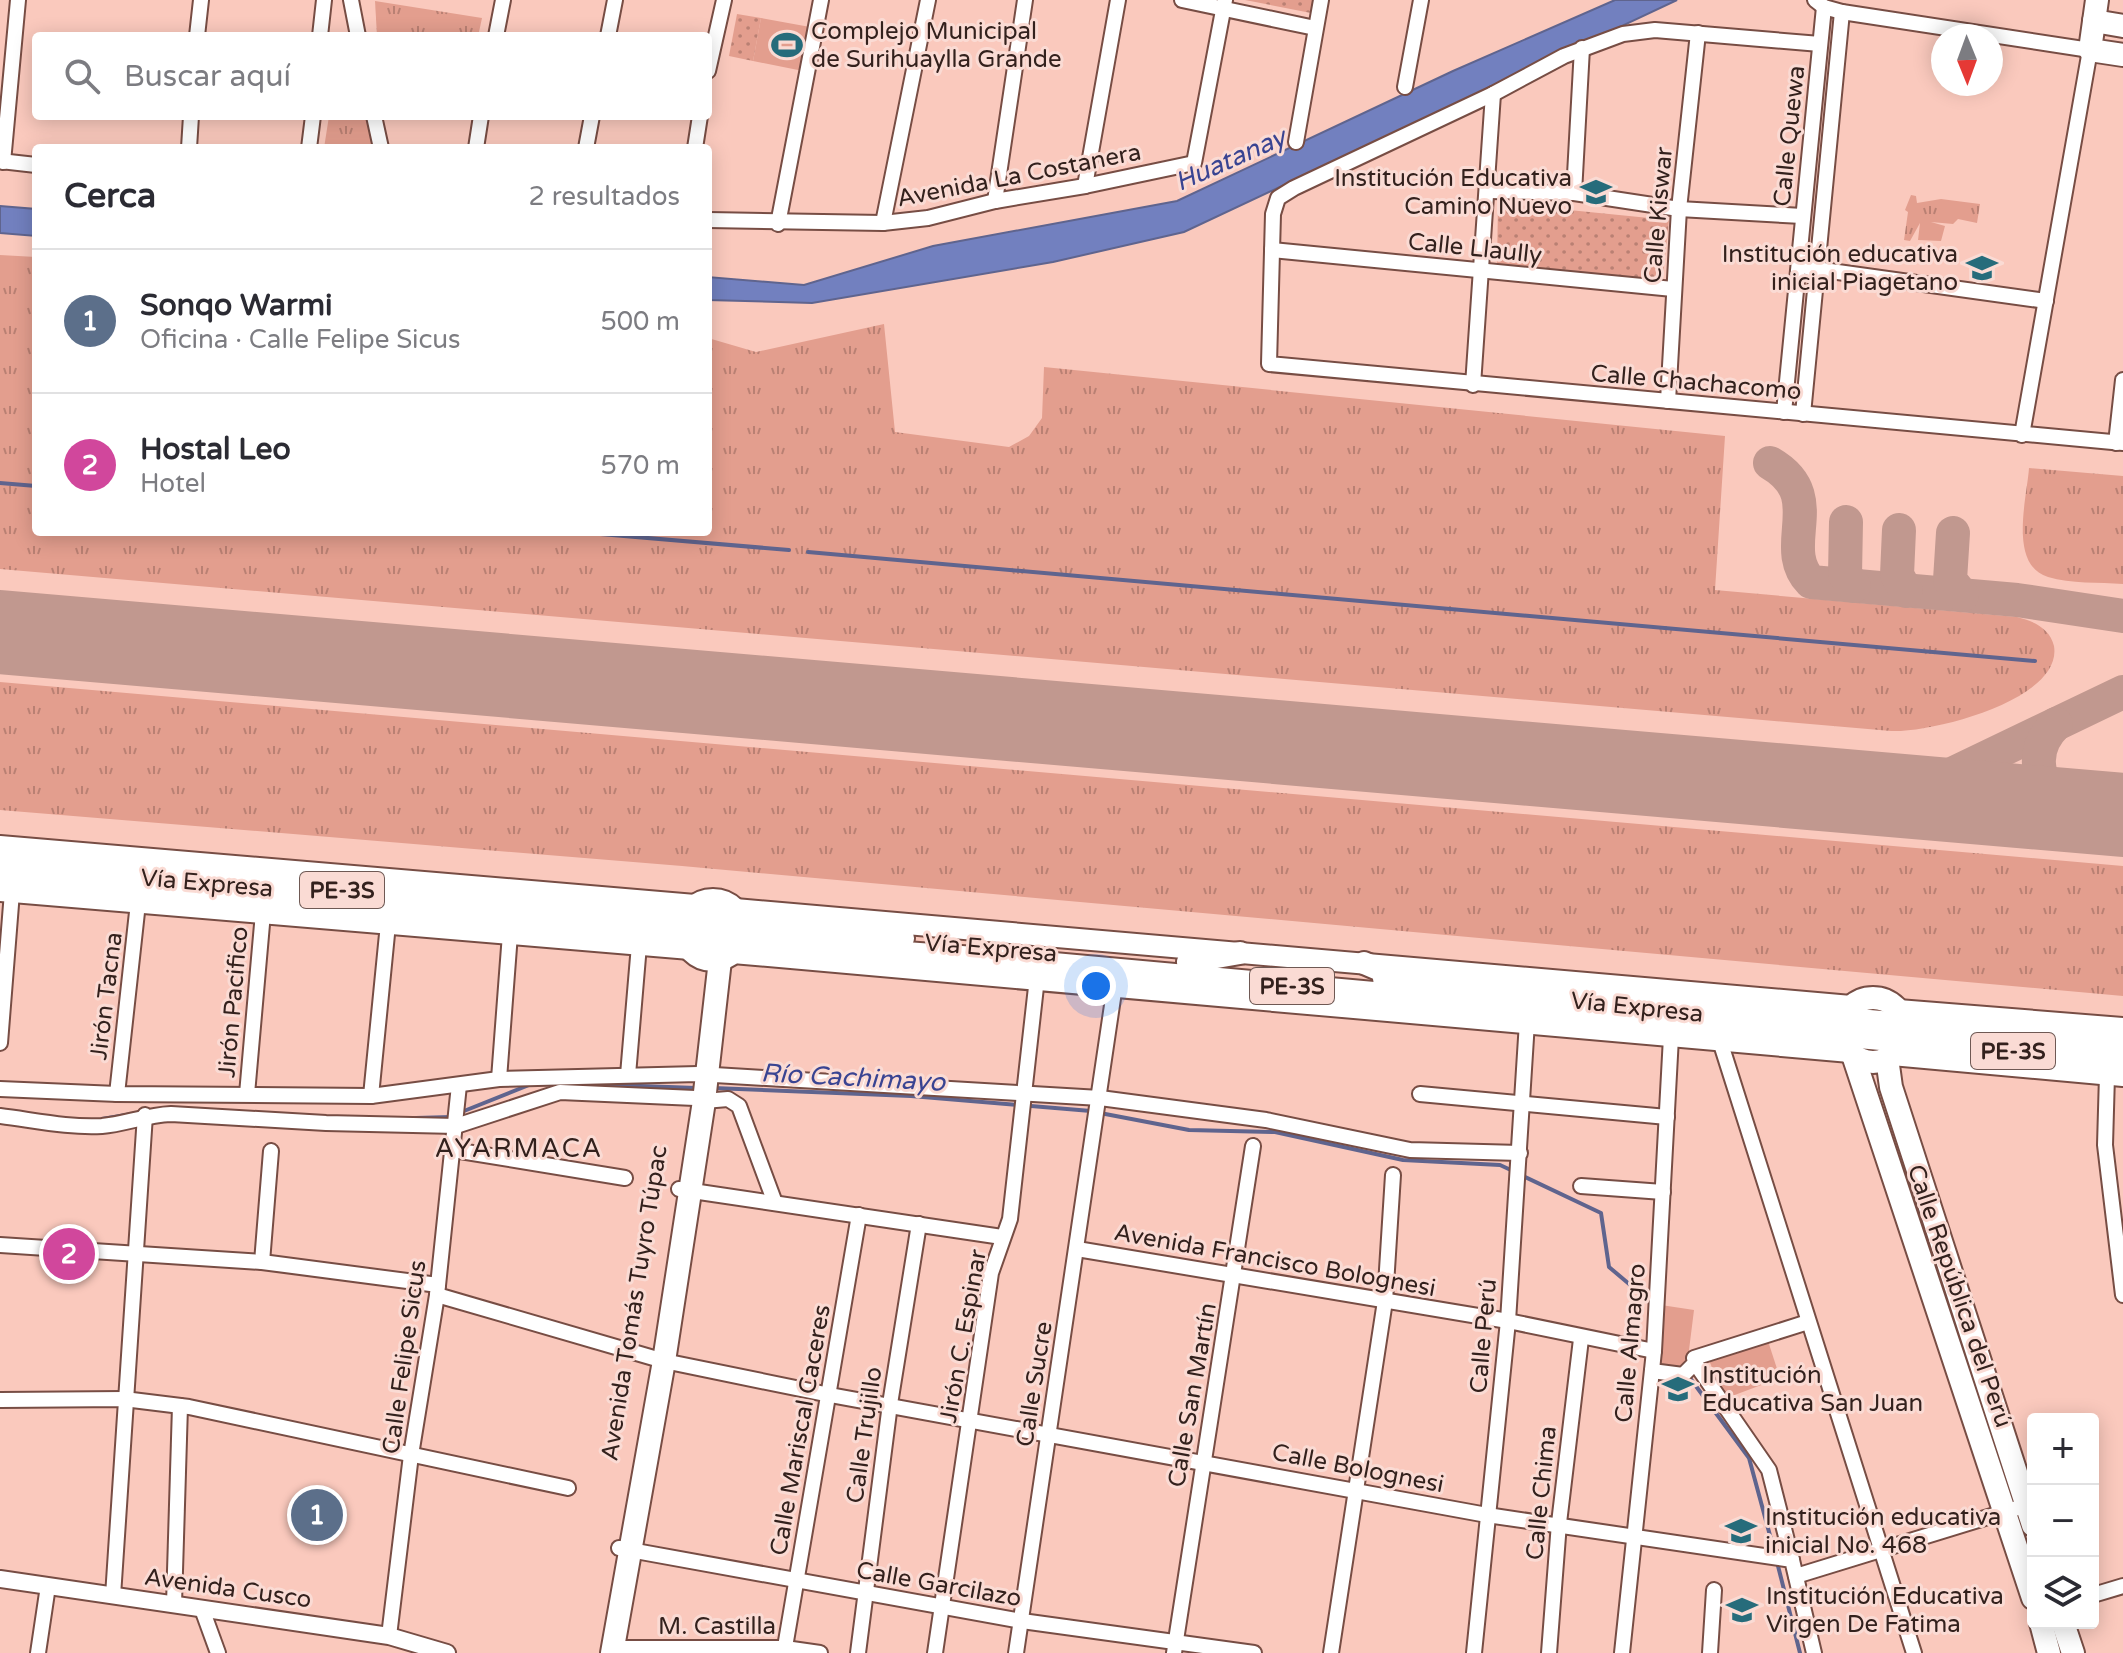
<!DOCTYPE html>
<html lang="es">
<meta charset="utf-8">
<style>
:root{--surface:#fff;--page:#f2f2f3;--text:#2b2b33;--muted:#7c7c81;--line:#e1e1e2;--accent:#b45309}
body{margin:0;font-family:"Varela Round",sans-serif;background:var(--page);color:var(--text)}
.controls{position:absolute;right:24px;bottom:24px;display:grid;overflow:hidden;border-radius:8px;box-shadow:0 4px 20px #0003}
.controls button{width:72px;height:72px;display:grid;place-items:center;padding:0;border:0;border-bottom:2px solid var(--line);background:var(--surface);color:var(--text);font:40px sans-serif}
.compass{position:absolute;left:1931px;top:24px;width:72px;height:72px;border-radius:50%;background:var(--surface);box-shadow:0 4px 20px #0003;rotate:179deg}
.you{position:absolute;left:1096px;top:986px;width:28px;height:28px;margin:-20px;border:6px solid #fff;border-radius:50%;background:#1a73e8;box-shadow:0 0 0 12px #1a73e833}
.badge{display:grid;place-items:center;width:52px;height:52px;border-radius:50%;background:var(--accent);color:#fff;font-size:26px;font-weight:700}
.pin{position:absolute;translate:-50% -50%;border:4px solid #fff;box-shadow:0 2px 8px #0006}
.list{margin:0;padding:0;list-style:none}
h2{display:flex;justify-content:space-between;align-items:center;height:104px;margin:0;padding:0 32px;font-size:34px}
h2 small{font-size:26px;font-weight:400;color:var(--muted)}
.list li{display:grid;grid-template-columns:52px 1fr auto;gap:24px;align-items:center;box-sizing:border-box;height:144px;padding:0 32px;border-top:2px solid var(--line)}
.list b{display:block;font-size:30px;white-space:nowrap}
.list p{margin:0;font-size:26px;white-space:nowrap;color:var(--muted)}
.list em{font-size:26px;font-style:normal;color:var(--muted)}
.icon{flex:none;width:44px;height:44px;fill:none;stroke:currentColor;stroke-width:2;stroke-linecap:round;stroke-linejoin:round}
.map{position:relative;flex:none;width:2123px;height:1653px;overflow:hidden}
.search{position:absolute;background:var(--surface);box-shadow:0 4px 20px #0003;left:32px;top:32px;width:680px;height:88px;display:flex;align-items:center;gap:20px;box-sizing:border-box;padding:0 28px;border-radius:8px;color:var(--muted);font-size:30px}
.panel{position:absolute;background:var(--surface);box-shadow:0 4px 20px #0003;left:32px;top:144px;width:680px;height:392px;border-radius:8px}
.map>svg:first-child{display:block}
.grass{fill:url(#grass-tufts)}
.park{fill:url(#park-dots)}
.garden{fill:#e39e8e}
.water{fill:#7280bf;stroke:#5f648e;stroke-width:2}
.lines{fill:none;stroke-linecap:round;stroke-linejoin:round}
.stream{stroke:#5f648e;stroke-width:4}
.taxiway{stroke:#c1988f;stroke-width:34}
.runway{stroke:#c1988f;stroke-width:84}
.minor-casing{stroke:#774d44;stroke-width:18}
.tertiary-casing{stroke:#774d44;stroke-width:20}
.secondary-casing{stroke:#774d44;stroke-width:24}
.primary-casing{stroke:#774d44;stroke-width:26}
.trunk-casing{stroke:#774d44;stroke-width:26}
.minor{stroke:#fff;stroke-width:14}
.tertiary{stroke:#fff;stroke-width:16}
.secondary{stroke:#fff;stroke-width:20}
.primary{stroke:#fff;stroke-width:22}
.trunk{stroke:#fff;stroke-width:22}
.labels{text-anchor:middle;stroke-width:6;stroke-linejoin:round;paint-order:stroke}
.shield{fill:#fadbd4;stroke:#6f5954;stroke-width:2}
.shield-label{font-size:22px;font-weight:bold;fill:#33211d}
.poi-label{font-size:24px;fill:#33211d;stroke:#fadbd4;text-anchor:start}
.street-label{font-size:24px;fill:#33211d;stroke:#fadbd4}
.water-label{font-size:26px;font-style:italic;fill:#394492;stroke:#fadbd4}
.neighbourhood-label{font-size:26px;letter-spacing:2px;fill:#33211d;stroke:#fadbd4}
</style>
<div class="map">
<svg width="2123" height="1653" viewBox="0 0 2123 1653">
<defs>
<pattern id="grass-tufts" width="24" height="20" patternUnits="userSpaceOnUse" patternTransform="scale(2)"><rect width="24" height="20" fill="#e39e8e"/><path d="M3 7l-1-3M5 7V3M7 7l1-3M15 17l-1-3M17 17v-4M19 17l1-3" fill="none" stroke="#b98073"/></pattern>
<pattern id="park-dots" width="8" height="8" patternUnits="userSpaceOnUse" patternTransform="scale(2)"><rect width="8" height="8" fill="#e39e8e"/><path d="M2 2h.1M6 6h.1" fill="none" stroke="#b98073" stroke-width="1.8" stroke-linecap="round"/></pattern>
</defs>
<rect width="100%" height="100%" fill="#fac9bd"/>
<g class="grass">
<polygon points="375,1 482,18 479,32 377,36"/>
<polygon points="329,116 371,116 375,148 324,148"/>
<polygon points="1911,195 1916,196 1917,203 1941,199 1980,204 1977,223 1958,219 1953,224 1931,222 1945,226 1941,241 1918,240 1920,223 1910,241 1904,240 1908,212 1905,210"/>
<path d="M0 255 36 257V532H708V338L756 352 884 324 895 432 1009 447 1029 436 1042 418 1044 367 1725 436 1715 590 2017 617C2033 621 2050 628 2054 646 2063 700 1931 733 1891 731L0 569Z"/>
<path d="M2029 468 2123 476V584C2099 582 2071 584 2048 577 2008 565 2027 498 2029 468Z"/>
<polygon points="0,682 2123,866 2123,996 682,866 0,810"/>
</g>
<g class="park">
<polygon points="1245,0 1314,0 1311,13"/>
<polygon points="737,14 761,18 753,61 729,56"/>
<polygon points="1498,203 1669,220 1662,285 1497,268"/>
</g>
<g class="garden">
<polygon points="761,18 821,29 813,73 753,61"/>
<polygon points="1661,1305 1694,1310 1687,1366 1657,1366"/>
<polygon points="1768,1341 1780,1378 1724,1399 1709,1360"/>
</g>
<g class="water">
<polygon points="1615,0 1677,0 1184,232 1053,262 812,303 708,300 708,277 804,285 933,246 1177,201 1453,71"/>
<polygon points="0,206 36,209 36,236 0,233"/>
</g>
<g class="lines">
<g class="stream">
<polyline points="0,483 36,486"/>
<polyline points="577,532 789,550"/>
<polyline points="808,552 2035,661"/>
<polyline points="585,1084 696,1088"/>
<polyline points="713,1088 911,1096 1091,1111"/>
<polyline points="459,1113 529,1085"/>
<polyline points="1100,1113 1189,1130 1275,1132 1403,1160 1500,1165 1513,1171"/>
<polyline points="416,1118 451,1117"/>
<polyline points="102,1119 156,1110"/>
<polyline points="1521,1175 1601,1213 1609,1267 1641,1294"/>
<polyline points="1687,1374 1749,1458 1775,1554"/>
<polyline points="1777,1562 1800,1653"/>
</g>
<g class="taxiway">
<path d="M1770 463C1829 497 1776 546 1811 582L2017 600 2123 616"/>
<polyline points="1846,522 1845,575 1854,586"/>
<polyline points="1899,530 1897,575 1906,591"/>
<polyline points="1953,533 1950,580 1962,595"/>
<polyline points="1904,797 2123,692"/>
<path d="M2052 809C2040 777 2028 751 2056 724"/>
</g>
<polyline class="runway" points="0,632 2123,815"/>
<defs>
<g id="minor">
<polyline points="351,0 358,36"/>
<polyline points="1182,0 1315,28"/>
<polyline points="1815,0 1824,7 1842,12 2090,50 2022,435"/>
<polyline points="197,36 201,0"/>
<polyline points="320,36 324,0"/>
<polyline points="496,36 503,0"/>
<polyline points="608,36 615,0"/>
<polyline points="1820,44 1655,30 1623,34 1564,56 1493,94 1294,188 1278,198 1273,214 1269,364 2123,443"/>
<polyline points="708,71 724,0"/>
<polyline points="1405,87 1421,0"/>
<polyline points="374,116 381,148"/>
<polyline points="1296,142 1321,0"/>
<polyline points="189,148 191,116"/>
<polyline points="309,148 313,116"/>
<polyline points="476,148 481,116"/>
<polyline points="586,148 592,116"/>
<polyline points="695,148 700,116"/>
<polyline points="0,161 36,165"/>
<polyline points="3,162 18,0"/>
<polyline points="1085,186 1118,0"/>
<polyline points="1489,191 1574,193 1679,209 1802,216"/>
<polyline points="1574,193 1582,48"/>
<polyline points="995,201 1025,0"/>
<polyline points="708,220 883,223 928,218 995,201 1085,186 1194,163 1225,0"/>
<polyline points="883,223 928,0"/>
<polyline points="778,224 821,0"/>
<polyline points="1272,250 1673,289"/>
<polyline points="1809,268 2046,301"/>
<polyline points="1473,385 1493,94"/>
<polyline points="1668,401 1679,209 1698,33"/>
<polyline points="1784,412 1824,7"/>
<polyline points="1803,414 1842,12"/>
<polyline points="2116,443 2123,380"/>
<polyline points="1720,1041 1914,1653"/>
<polyline points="0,1043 12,892"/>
<polyline points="628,1075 639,945"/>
<polyline points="2107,1075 2105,1145 2123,1295"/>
<polyline points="499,1079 510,934"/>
<polyline points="0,1089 117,1094 371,1096 499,1079 698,1074 1100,1098 1266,1120 1410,1150 1520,1153"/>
<polyline points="117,1094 138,903"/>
<polyline points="247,1094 263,913"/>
<polyline points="1420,1094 1667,1117"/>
<polyline points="371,1096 388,924"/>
<polyline points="704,1101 728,1099 739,1106 775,1203"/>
<path d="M0 1116C33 1120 69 1128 102 1126 125 1124 146 1115 171 1114L326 1123 456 1126 560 1092 695 1098"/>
<polyline points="454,1150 625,1178"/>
<polyline points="1581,1186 1663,1192"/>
<polyline points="679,1189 1002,1237"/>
<polyline points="0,1245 262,1262 438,1285"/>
<polyline points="1077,1249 1508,1321 1654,1351"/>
<polyline points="262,1262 271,1151"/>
<polyline points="437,1295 664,1361 830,1395 1487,1515 1792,1560 1814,1653"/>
<polyline points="1695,1363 1769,1470 1792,1560"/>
<polyline points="1652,1371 1683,1375 1695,1363 1694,1358 1808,1322"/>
<polyline points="0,1400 124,1399 189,1407 568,1488"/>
<polyline points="619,1548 1022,1621 1254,1653"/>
<polyline points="1796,1576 2027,1505"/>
<polyline points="2093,1595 2123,1586"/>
<polyline points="113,1596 145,1115"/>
<polyline points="174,1604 180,1406"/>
<polyline points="202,1609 218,1653"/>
<polyline points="389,1636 411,1455 437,1295 459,1085"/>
<polyline points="613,1648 785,1648 820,1653"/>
<polyline points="38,1653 48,1586"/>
<polyline points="784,1653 859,1215"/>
<polyline points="858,1653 890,1404 919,1224"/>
<polyline points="935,1653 991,1273 1010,1219 1037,978"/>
<polyline points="1016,1653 1115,985"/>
<polyline points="1174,1653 1253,1146"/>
<polyline points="1331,1653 1385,1301 1393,1175"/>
<polyline points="1474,1653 1508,1321 1527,1022"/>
<polyline points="1549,1653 1559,1523 1581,1339"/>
<polyline points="1622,1653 1654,1351 1671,1037"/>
<polyline points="1710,1653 1714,1590"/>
</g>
<polyline id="tertiary" points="0,1579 389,1636 447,1653"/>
<g id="secondary">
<polyline points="0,846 695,905"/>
<polyline points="0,891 690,949"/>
<polyline points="735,909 1851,1006"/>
<polyline points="733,953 1850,1052"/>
<polyline points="1898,1010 2123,1028"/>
<polyline points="1892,1055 2123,1076"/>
</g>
<g id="primary">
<polyline points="0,860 903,938"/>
<polyline points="0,877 765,943 1032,962 2123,1061"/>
<circle cx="713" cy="930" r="30"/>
<polyline points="1188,962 1240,953"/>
<polyline points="1364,963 1399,978"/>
<polyline points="1384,979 2123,1043"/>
<circle cx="1873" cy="1030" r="32"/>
<polyline points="1853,1055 2033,1598"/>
<polyline points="1887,1058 1891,1087 2033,1525"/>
<polyline points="2041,1623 2049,1653"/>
<polyline points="2063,1623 2073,1653"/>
<polyline points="612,1653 664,1361 704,1101 720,960"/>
</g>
<g id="trunk">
<polyline points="2097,0 2090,50 2123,55"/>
<polyline points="2094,21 2123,26"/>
</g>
</defs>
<use href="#minor" class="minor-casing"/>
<use href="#tertiary" class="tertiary-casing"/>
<use href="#secondary" class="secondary-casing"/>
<use href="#primary" class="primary-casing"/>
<use href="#trunk" class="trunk-casing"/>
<use href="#minor" class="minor"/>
<use href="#tertiary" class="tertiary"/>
<use href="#secondary" class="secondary"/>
<use href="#primary" class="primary"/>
<use href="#trunk" class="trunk"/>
</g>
<defs>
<symbol id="stadium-bare" viewBox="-9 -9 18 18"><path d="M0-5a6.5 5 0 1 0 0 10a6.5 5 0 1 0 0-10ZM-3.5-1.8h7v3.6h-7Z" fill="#266c7b" stroke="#fadbd4" stroke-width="2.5" paint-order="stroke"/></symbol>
<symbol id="school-bare" viewBox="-9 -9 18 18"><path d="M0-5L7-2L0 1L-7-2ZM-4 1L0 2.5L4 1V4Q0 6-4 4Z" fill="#266c7b" stroke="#fadbd4" stroke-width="2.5" paint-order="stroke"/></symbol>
</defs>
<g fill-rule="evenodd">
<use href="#stadium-bare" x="765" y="23" width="44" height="44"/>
<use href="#school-bare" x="1574" y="170" width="44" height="44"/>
<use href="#school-bare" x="1960" y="246" width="44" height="44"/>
<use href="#school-bare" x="1656" y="1367" width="44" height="44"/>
<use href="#school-bare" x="1719" y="1509" width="44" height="44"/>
<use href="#school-bare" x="1720" y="1588" width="44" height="44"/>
</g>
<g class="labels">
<g class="shield">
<rect x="300" y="872" width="84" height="36" rx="6"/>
<rect x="1250" y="968" width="84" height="36" rx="6"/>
<rect x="1971" y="1033" width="84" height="36" rx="6"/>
</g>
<g class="shield-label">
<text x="342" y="898">PE-3S</text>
<text x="1292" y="994">PE-3S</text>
<text x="2013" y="1059">PE-3S</text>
</g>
<g class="poi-label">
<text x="811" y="39">Complejo Municipal<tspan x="811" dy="28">de Surihuaylla Grande</tspan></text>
<text x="1572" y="186" text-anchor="end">Institución Educativa<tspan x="1572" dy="28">Camino Nuevo</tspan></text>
<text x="1958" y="262" text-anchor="end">Institución educativa<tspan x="1958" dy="28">inicial Piagetano</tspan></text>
<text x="1702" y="1383">Institución<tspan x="1702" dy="28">Educativa San Juan</tspan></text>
<text x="1765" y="1525">Institución educativa<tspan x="1765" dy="28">inicial No. 468</tspan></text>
<text x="1766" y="1604">Institución Educativa<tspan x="1766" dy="28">Virgen De Fatima</tspan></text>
</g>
<g class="street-label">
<text transform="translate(1789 136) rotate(-84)" y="8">Calle Quewa</text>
<text transform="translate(1019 175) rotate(-11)" y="8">Avenida La Costanera</text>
<text transform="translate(1658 215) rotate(-85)" y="8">Calle Kiswar</text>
<text transform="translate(1475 248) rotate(6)" y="8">Calle Llaully</text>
<text transform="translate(1696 382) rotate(5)" y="8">Calle Chachacomo</text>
<text transform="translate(207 883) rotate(5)" y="8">Vía Expresa</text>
<text transform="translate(991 948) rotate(5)" y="8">Vía Expresa</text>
<text transform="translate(106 996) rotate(-83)" y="8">Jirón Tacna</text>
<text transform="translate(233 1002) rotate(-85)" y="8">Jirón Pacifico</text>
<text transform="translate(1637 1007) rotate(6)" y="8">Vía Expresa</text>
<text transform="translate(1275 1260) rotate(10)" y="8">Avenida Francisco Bolognesi</text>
<text transform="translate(1960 1296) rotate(71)" y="8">Calle República del Perú</text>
<text transform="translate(634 1303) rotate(-81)" y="8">Avenida Tomás Tuyro Túpac</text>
<text transform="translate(963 1336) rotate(-80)" y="8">Jirón C. Espinar</text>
<text transform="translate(1483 1336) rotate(-85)" y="8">Calle Perú</text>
<text transform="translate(1630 1343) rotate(-85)" y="8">Calle Almagro</text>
<text transform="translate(404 1357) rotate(-82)" y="8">Calle Felipe Sicus</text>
<text transform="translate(1034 1384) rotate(-81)" y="8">Calle Sucre</text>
<text transform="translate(1192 1395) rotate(-80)" y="8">Calle San Martín</text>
<text transform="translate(800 1430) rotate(-80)" y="8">Calle Mariscal Caceres</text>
<text transform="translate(864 1435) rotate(-82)" y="8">Calle Trujillo</text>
<text transform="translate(1358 1468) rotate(11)" y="8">Calle Bolognesi</text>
<text transform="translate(1541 1493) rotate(-84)" y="8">Calle Chima</text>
<text transform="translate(939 1584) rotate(10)" y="8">Calle Garcilazo</text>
<text transform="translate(228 1588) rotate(8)" y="8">Avenida Cusco</text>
<text x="717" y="1634">M. Castilla</text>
</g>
<g class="water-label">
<text transform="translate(1230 159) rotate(-24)" y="9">Huatanay</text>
<text transform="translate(853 1077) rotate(3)" y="9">Río Cachimayo</text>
</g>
<g class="neighbourhood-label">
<text x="519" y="1157">AYARMACA</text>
</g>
</g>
</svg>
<div class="controls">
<button>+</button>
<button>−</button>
<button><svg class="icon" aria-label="layers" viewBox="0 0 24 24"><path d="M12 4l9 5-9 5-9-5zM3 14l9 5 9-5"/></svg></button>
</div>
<svg class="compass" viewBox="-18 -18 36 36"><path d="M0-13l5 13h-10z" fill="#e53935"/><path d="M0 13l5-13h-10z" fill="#7c7c81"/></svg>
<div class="you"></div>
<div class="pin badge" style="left:317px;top:1515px;background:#5c6f8a">1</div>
<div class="pin badge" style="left:69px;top:1254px;background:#d1479c">2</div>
<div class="search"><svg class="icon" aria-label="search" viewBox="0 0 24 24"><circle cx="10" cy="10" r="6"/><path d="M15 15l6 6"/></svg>Buscar aquí</div>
<section class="panel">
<h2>Cerca<small>2 resultados</small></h2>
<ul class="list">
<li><span class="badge" style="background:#5c6f8a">1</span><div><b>Sonqo Warmi</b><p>Oficina · Calle Felipe Sicus</p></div><em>500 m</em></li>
<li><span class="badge" style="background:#d1479c">2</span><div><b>Hostal Leo</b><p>Hotel</p></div><em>570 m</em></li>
</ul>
</section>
</div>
